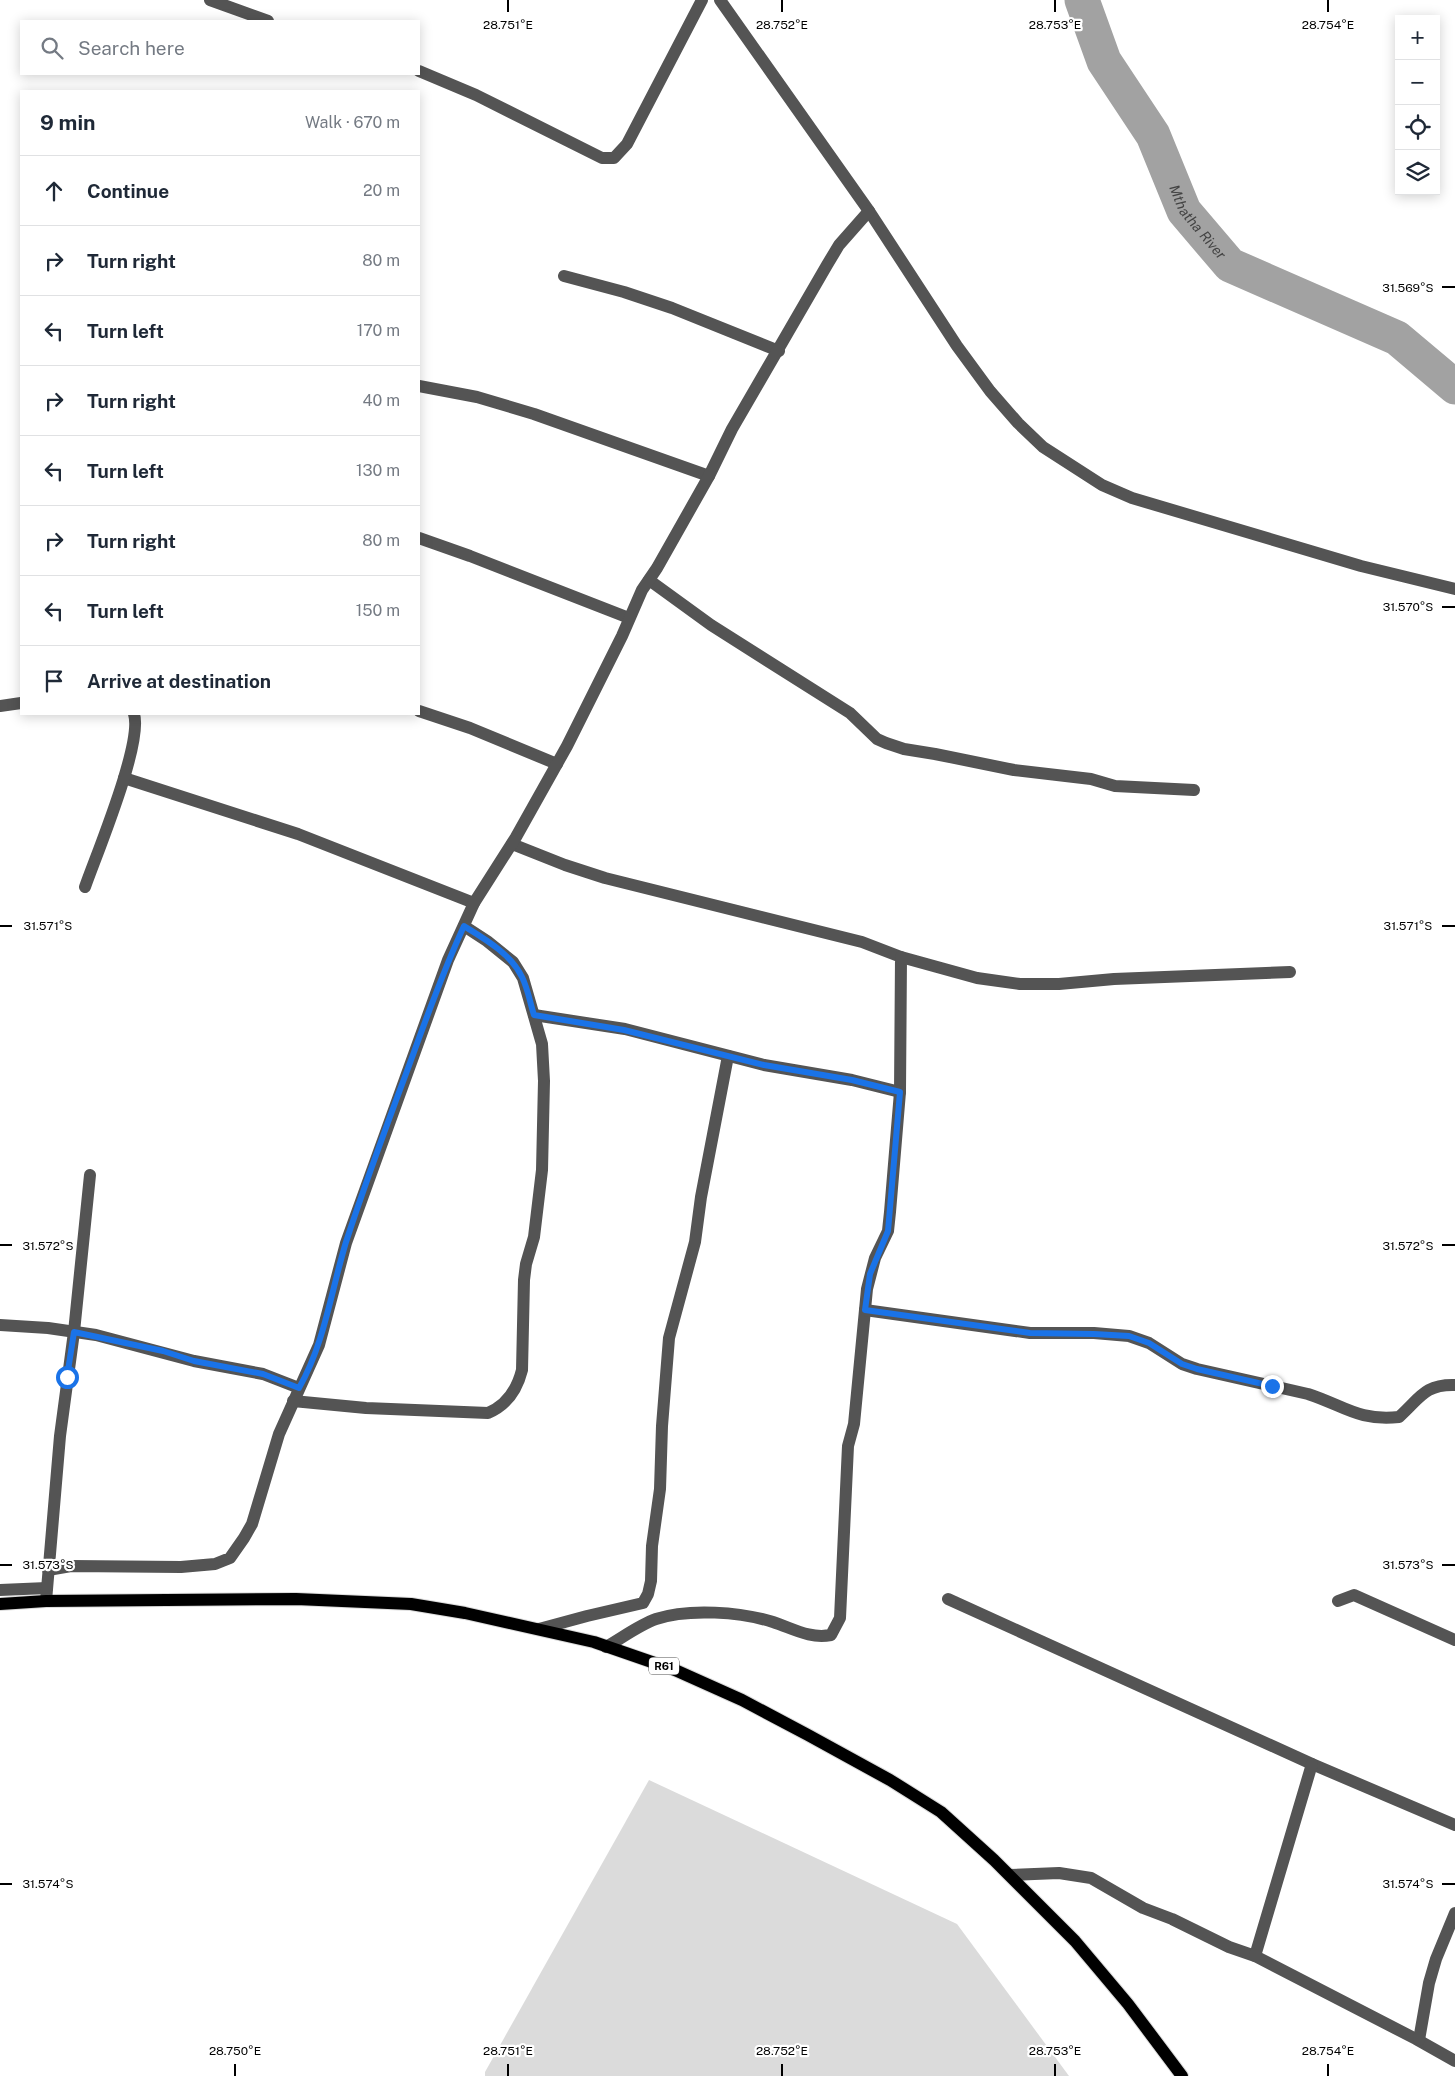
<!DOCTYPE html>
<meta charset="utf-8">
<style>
:root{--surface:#fff;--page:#f2f2f3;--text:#1f2937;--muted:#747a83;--line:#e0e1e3}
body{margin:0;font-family:"Public Sans",sans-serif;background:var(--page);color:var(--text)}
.controls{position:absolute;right:15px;top:15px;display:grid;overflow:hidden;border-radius:0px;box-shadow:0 2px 12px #0003}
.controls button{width:45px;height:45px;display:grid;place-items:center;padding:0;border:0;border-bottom:1px solid var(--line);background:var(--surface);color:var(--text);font:25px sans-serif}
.stop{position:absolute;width:15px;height:15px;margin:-11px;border:4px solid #1a73e8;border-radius:50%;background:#fff}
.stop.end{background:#1a73e8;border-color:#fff;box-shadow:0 1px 5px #0008}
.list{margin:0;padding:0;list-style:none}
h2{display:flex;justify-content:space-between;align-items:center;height:65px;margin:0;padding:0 20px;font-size:21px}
h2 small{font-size:16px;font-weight:400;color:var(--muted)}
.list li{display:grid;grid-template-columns:32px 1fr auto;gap:15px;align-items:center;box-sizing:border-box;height:70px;padding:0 20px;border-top:1px solid var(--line)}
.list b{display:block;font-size:19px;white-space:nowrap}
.list em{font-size:16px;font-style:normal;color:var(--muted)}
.icon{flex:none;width:28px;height:28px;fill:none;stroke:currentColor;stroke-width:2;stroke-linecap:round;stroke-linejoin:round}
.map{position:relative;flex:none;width:1455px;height:2076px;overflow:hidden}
.search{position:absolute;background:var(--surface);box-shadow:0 2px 12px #0003;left:20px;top:20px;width:400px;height:55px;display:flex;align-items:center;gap:12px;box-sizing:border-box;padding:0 18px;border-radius:0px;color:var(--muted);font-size:19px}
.panel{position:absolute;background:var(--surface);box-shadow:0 2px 12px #0003;left:20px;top:90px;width:400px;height:625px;border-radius:0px}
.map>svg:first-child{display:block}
.green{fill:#dbdbdb}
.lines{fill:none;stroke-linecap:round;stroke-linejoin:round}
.river{stroke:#a2a2a2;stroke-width:35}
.major-casing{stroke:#dbdbdb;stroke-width:14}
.minor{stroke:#545454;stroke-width:12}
.major{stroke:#000;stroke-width:12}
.route{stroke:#1a73e8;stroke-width:6}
.ticks{fill:none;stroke:#000;stroke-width:2}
.labels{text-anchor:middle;stroke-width:4.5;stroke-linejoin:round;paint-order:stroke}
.shield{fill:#fff;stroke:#4c4c4c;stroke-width:1}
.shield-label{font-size:11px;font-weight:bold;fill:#000}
.water-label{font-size:14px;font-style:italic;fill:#434343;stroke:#fff}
.ticks-label{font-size:12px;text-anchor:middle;fill:#000;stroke:#fff;stroke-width:4.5;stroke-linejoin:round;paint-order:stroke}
</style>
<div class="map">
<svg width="1455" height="2076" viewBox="0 0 1455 2076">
<rect width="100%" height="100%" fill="#fff"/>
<polygon class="green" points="649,1780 957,1924 1069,2076 485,2076 485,2072"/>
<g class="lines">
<path class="river" id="s1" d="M1082 0 1104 61 1153 135 1184 211 1230 265 1397 338 1455 387"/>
<defs>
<polyline id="major" points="0,1604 46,1601 296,1599 411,1604 465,1613 594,1642 675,1670 742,1700 808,1735 890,1780 941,1812 994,1860 1075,1941 1128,2004 1182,2076"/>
</defs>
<use href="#major" class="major-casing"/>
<g class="minor">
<polyline points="210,0 268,21"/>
<polyline points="720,0 869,211 957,346 990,391 1018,423 1043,447 1102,485 1132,498 1361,566 1455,589"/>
<polyline points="419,71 476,95 602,158 614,158 627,144 702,0"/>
<polyline points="564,276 624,292 672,308 779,351"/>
<polyline points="419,386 477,397 534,414 709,476"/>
<polyline points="419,538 470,556 629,618"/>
<polyline points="649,580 711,625 850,713 877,739 886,743 904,749 935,754 1014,770 1091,779 1115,786 1194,790"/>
<polyline points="0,706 21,703"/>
<polyline points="419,711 470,728 557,764"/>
<polyline points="124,778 298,834 474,903"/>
<path d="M512 844 565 865 605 878 862 942 901 957 900 1092 890 1212 888 1231 875 1258 867 1289 854 1424 848 1446 840 1618 831 1635C810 1639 794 1629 773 1622 741 1612 689 1608 656 1619 639 1625 622 1638 606 1647"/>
<path d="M85 887C97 853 143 743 134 714"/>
<polyline points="901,957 977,978 1020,984 1059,984 1114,979 1290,972"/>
<polyline points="534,1015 625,1029 764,1065 852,1080 900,1092"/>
<path d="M865 1310 1030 1333H1094L1129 1336 1149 1343 1182 1364 1197 1369 1308 1394C1345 1406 1357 1421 1399 1417 1420 1398 1425 1384 1455 1385"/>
<polyline points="0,1325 48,1328 96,1335 194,1361 263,1374 299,1388"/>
<path d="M293 1401 366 1408 488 1413C507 1405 517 1390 522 1370L524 1280 526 1264 534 1237 542 1170 544 1081 542 1044 523 978 513 962 487 941 464 926"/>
<polyline points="48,1570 71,1566 181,1567 215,1564 230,1558 244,1538 252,1524 279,1434 319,1345 346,1243 448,960 474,903 516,837 567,746 622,636 642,590 657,568 709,476 732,429 827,265 839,245 869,211"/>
<polyline points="0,1590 47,1588"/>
<polyline points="948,1599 1312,1764 1455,1825"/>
<polyline points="46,1601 60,1436 74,1332 90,1175"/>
<polyline points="1338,1601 1354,1595 1455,1640"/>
<polyline points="539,1629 587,1616 643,1603 648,1594 651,1581 652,1546 660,1489 662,1426 669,1338 695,1242 701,1197 728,1056"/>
<polyline points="1010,1875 1059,1873 1091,1878 1143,1908 1172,1919 1229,1947 1255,1956 1416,2039 1455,2061"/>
<polyline points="1255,1956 1312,1764"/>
<polyline points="1419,2040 1429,1983 1436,1959 1455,1913"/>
</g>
<use href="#major" class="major"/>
</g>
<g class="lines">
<path class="route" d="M67 1377 74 1332 163 1351 194 1361 263 1374 299 1388C325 1342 331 1291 346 1242 365 1184 386 1127 407 1071 425 1022 442 973 464 926 485 939 511 954 522 977 528 989 530 1003 534 1015L624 1030 764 1065 852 1080 900 1092 888 1231 870 1274 865 1310 1030 1333 1094 1334 1129 1336 1149 1343 1182 1364 1197 1369 1272 1386"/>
</g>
<path class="ticks" d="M508 0V12M782 0V12M1055 0V12M1328 0V12M1442 287H1455M1442 607H1455M0 926H12M1442 926H1455M0 1245H12M1442 1245H1455M0 1565H12M1442 1565H1455M0 1884H12M1442 1884H1455M235 2064V2076M508 2064V2076M782 2064V2076M1055 2064V2076M1328 2064V2076"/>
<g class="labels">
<rect class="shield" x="649" y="1657.5" width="30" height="17" rx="4"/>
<g class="shield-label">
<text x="664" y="1670">R61</text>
</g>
<g class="water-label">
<text dy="5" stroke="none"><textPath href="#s1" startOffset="252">Mthatha River</textPath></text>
</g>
</g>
<g class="ticks-label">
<text x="508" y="29">28.751°E</text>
<text x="782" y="29">28.752°E</text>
<text x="1055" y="29">28.753°E</text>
<text x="1328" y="29">28.754°E</text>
<text x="1408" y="292">31.569°S</text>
<text x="1408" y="611">31.570°S</text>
<text x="48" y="930">31.571°S</text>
<text x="1408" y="930">31.571°S</text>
<text x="48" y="1250">31.572°S</text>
<text x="1408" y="1250">31.572°S</text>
<text x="48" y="1569">31.573°S</text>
<text x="1408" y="1569">31.573°S</text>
<text x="48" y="1888">31.574°S</text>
<text x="1408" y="1888">31.574°S</text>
<text x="235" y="2055">28.750°E</text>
<text x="508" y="2055">28.751°E</text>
<text x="782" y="2055">28.752°E</text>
<text x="1055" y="2055">28.753°E</text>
<text x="1328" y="2055">28.754°E</text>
</g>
</svg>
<div class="controls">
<button>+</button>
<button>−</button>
<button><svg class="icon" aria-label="locate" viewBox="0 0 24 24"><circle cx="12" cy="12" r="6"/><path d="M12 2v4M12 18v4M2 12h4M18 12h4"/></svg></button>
<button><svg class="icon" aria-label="layers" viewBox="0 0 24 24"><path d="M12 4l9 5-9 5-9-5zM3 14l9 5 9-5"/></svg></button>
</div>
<div class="stop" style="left:67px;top:1377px"></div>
<div class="stop end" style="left:1272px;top:1386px"></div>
<div class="search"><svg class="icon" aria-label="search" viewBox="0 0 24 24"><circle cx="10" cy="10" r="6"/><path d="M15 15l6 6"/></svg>Search here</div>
<section class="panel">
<h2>9 min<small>Walk · 670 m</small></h2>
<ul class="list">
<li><svg class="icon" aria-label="ahead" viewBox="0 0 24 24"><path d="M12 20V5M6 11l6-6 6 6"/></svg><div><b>Continue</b></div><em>20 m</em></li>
<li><svg class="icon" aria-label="right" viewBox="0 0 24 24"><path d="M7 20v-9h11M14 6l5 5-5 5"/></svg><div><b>Turn right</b></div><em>80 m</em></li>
<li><svg class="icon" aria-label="left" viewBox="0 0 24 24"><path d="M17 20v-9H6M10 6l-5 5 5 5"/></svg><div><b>Turn left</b></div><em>170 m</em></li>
<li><svg class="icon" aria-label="right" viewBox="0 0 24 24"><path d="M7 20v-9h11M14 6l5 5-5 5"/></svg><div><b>Turn right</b></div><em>40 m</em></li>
<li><svg class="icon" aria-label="left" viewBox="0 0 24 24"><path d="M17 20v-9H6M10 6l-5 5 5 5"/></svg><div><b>Turn left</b></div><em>130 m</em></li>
<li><svg class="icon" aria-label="right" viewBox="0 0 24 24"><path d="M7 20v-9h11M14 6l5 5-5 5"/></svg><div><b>Turn right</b></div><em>80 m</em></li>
<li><svg class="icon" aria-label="left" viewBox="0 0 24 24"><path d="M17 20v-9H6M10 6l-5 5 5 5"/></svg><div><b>Turn left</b></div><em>150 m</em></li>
<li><svg class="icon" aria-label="arrive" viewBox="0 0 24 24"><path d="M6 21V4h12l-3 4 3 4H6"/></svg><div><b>Arrive at destination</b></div></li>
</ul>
</section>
</div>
